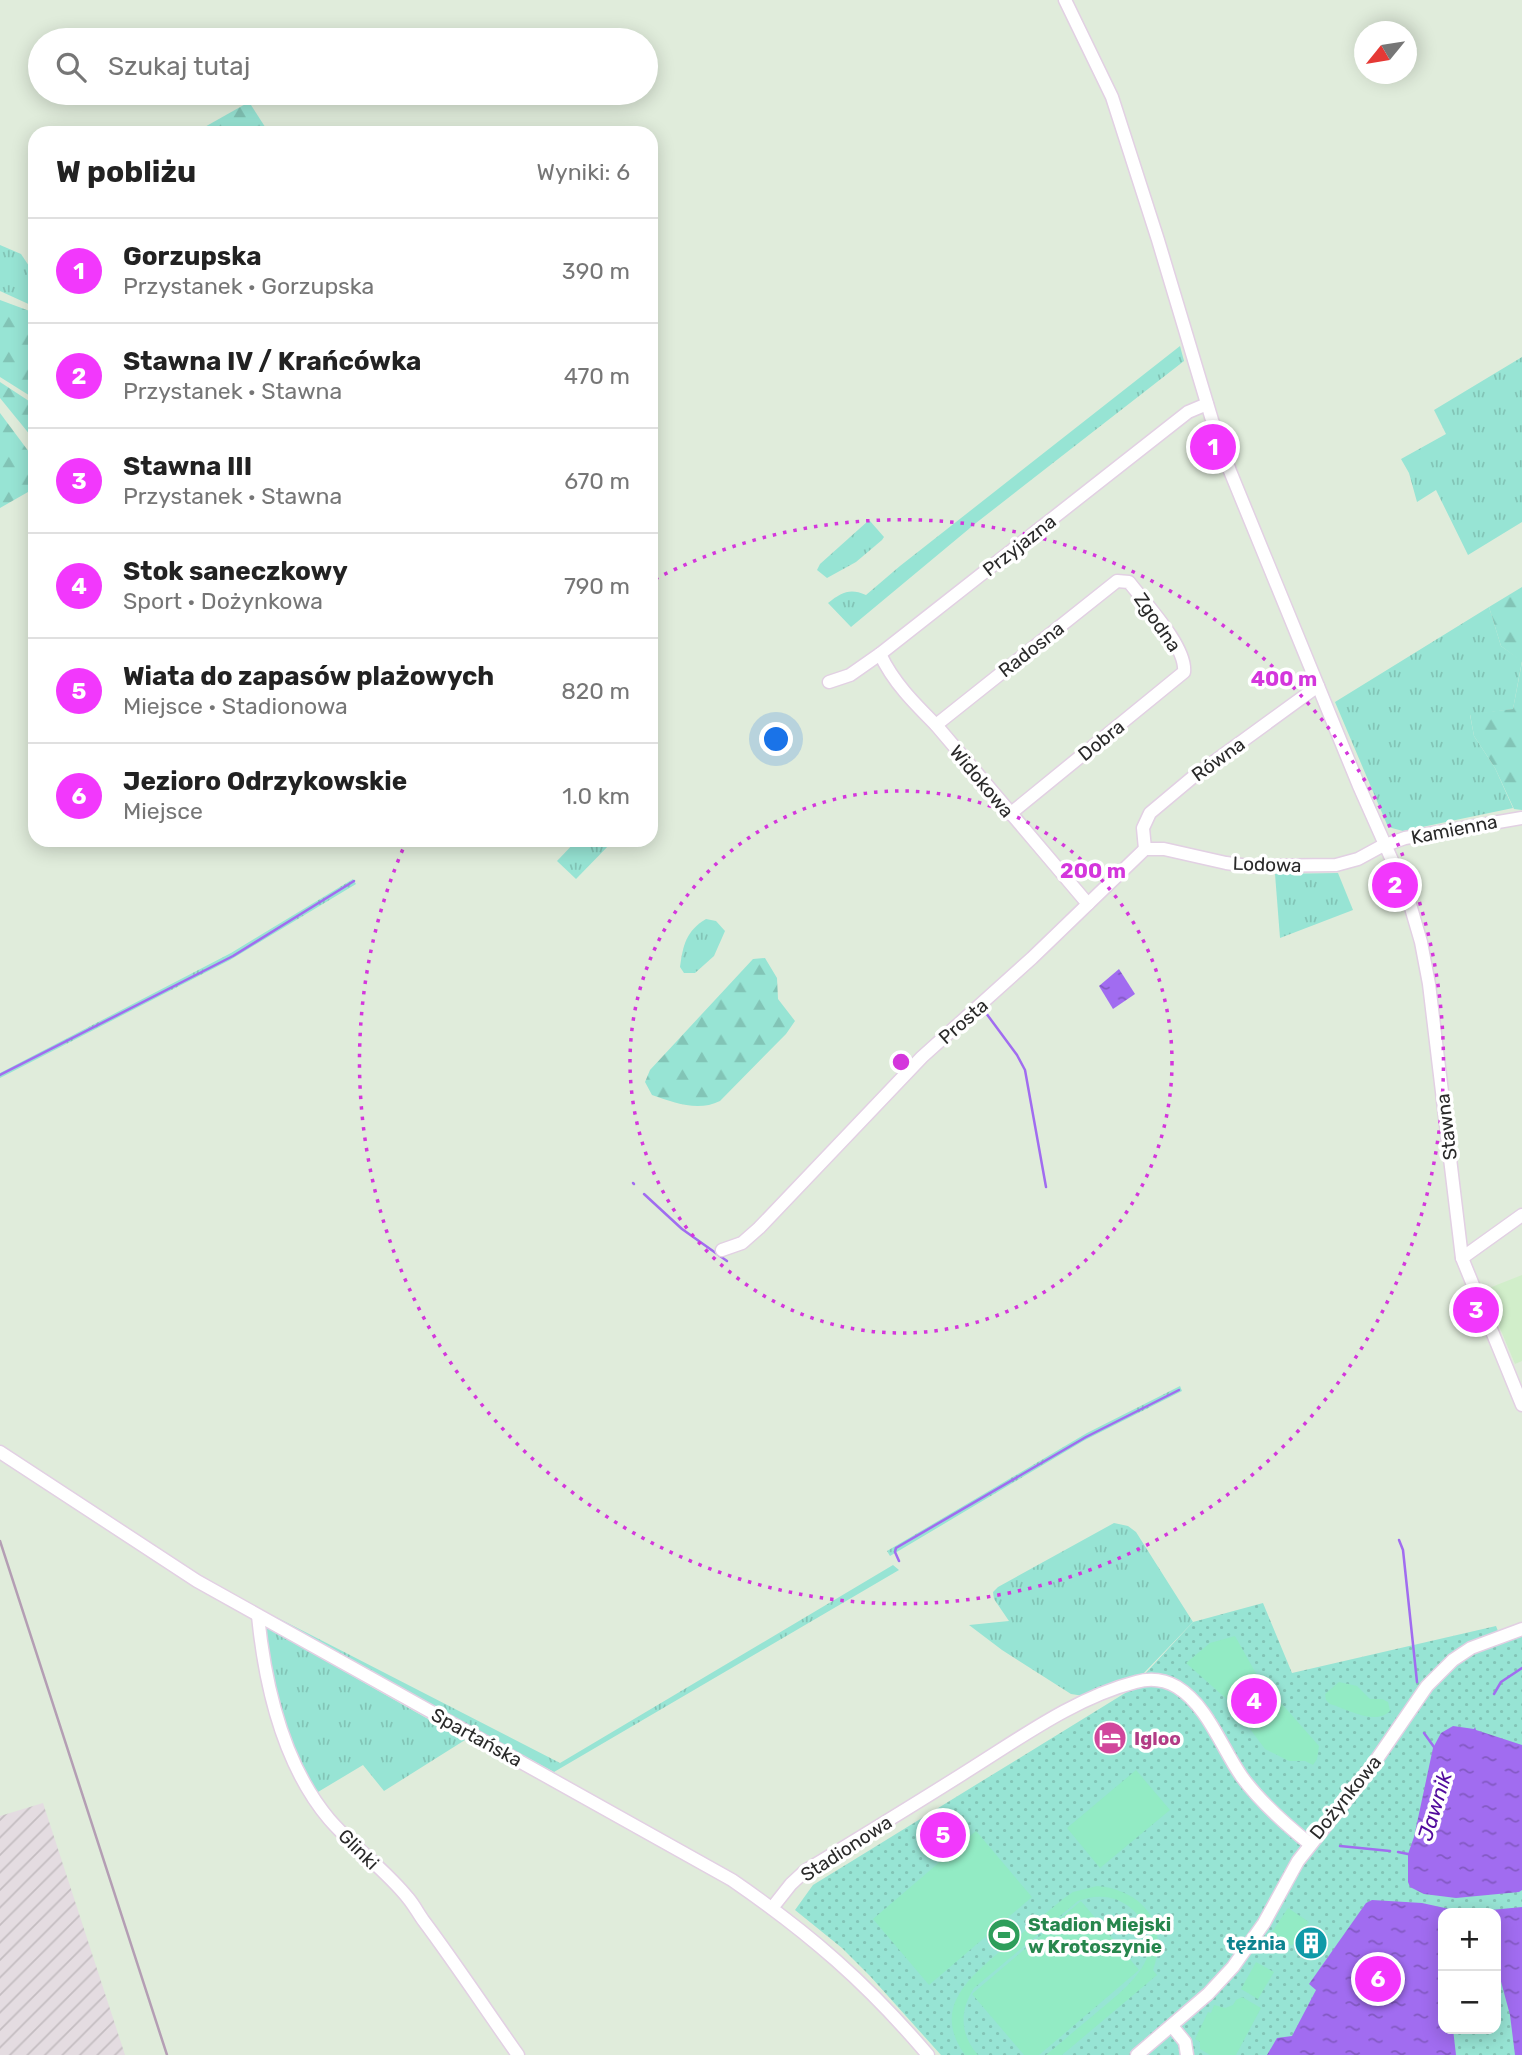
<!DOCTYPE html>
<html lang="pl">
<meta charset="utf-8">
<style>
:root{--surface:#fff;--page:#f6f6f6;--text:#222;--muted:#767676;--line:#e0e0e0;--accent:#f238fc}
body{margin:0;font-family:Rubik,sans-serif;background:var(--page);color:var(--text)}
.controls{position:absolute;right:21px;bottom:21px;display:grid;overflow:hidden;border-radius:14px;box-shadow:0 4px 18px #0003}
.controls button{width:63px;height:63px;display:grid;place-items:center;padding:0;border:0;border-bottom:2px solid var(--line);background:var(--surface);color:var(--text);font:35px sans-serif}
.compass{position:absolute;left:1354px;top:21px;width:63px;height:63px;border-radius:50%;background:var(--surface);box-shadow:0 4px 18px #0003;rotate:240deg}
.you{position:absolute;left:777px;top:740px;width:24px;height:24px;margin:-18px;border:5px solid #fff;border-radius:50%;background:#1a73e8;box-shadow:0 0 0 10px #1a73e833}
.badge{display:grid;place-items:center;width:46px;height:46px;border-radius:50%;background:var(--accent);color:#fff;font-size:23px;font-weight:700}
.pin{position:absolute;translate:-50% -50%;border:4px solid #fff;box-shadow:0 2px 7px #0006}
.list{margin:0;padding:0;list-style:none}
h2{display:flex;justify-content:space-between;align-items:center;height:91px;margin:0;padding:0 28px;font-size:30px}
h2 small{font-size:23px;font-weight:400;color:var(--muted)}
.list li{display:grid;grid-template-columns:46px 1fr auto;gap:21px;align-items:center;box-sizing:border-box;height:105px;padding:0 28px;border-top:2px solid var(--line)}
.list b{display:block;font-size:26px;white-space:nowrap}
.list p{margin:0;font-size:23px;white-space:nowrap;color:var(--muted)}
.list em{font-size:23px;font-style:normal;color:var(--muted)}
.icon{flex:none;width:38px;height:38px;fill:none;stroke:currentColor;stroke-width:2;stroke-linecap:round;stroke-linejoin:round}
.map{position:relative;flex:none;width:1522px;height:2055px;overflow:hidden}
.search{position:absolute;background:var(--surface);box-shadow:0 4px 18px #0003;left:28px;top:28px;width:630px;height:77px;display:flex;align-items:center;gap:18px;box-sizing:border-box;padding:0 24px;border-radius:38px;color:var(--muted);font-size:26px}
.panel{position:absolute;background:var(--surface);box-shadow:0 4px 18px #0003;left:28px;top:126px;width:630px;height:721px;border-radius:21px}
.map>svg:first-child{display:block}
.industrial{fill:url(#industrial-furrows)}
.education{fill:#d1eeca}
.grass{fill:url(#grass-tufts)}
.forest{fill:url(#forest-firs)}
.park{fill:url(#park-dots);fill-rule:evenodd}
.pitch{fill:#92ebc4}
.water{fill:url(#water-ripples)}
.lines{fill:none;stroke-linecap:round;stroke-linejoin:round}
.stream{stroke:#a16cf0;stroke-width:2.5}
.minor-casing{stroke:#e2d0e3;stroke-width:15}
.minor{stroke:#fff;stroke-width:12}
.rail{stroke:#b49eb4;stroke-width:2.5}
.ring{fill:none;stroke:#d436dc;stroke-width:3.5;stroke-dasharray:3.5 7}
.labels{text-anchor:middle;stroke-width:7;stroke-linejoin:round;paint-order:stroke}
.street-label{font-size:19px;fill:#2a2a2a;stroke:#fff}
.hotel-label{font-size:19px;font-weight:bold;fill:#b23c85;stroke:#fff;text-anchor:start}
.leisure-label{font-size:19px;font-weight:bold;fill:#27864d;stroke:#fff;text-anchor:start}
.culture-label{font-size:19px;font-weight:bold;fill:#0d838f;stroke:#fff;text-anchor:end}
.water-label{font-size:21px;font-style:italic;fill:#510b9c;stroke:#fff}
.centre{fill:#d436dc;stroke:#fff;stroke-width:3.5}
.ring-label{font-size:21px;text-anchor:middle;font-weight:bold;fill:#d436dc;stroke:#fff;stroke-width:7;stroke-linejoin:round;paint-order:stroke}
</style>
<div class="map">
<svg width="1522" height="2055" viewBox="0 0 1522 2055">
<defs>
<pattern id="industrial-furrows" width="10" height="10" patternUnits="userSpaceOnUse" patternTransform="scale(1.75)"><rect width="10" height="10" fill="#e4dce1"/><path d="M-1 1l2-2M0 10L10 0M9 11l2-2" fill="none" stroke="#c4bdc1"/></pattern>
<pattern id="grass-tufts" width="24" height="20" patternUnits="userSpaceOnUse" patternTransform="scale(1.75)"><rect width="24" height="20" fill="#97e4d4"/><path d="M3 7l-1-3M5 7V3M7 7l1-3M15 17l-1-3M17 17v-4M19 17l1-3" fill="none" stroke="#82c4b6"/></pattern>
<pattern id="forest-firs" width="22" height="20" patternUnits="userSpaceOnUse" patternTransform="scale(1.75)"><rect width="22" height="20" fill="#97e4d4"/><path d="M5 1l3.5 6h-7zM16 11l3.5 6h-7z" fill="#82c4b6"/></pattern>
<pattern id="park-dots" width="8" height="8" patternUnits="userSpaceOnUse" patternTransform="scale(1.75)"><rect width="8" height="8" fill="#97e4d4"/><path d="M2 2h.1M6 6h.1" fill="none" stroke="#82c4b6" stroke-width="1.8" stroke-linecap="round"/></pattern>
<pattern id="water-ripples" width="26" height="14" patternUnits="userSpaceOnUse" patternTransform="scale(1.75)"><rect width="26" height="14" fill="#a16cf0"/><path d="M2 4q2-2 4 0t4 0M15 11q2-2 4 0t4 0" fill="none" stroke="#8359c3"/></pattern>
</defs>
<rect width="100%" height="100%" fill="#e0ecdb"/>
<polygon class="industrial" points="43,1803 125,2055 0,2055 0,1816"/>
<polygon class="education" points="1522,1275 1522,1361 1515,1364 1484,1290"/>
<g class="grass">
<polygon points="0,245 21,254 35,275 35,307 0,291"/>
<path d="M1180 346 1184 361 976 523 851 627 828 603C842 592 850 588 866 595L900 566Z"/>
<polygon points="1522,357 1522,522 1468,555 1436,490 1417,502 1409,473 1401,459 1446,434 1434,410"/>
<polygon points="868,521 870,521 884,537 882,540 856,562 827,578 817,570 820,564"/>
<polygon points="1489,607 1501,646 1522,661 1513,709 1470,715 1474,736 1495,768 1513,808 1403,831 1388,827 1335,702"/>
<polygon points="577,840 614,840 576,879 557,861"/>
<polygon points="1338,873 1353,910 1280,938 1275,874"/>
<polygon points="353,879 356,884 230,960 0,1078 0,1073 231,953"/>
<path d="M706 919 716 921 725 931 714 956 695 973H684L680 967C683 945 686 931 706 919Z"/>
<polygon points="1180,1386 1182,1391 1085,1440 890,1556 887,1551 1087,1433"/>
<polygon points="1114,1523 1128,1526 1136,1532 1193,1622 1142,1675 1084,1696 1071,1694 1002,1650 969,1625 1009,1621 994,1599 993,1592 998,1587"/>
<polygon points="893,1565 899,1570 554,1772 279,1623 276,1617 560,1763"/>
<polygon points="266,1627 465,1740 384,1791 363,1765 313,1795 283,1724 263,1628"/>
</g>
<g class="forest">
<polygon points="249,102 269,133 194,133"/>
<polygon points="0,300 35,313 35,399 0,377"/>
<polygon points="0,382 35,405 35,441 0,398"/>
<polygon points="0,413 35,460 35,488 0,508"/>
<polygon points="1522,587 1522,810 1514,809 1495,768 1474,736 1470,714 1513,709 1522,662 1501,646 1489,607"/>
<path d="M765 958 777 978 778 999 795 1021 786 1034 720 1101C698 1112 675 1103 652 1095L645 1082 650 1070 753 959Z"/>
</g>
<path class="park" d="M1263 1603 1292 1673 1496 1626 1498 1631 1522 1627V2055H941L870 1976 842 1948 795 1910 813 1885 1130 1690 1193 1622ZM1443 1913H1496V2029H1443Z"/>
<g class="pitch">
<polygon points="1235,1636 1258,1677 1319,1746 1317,1759 1313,1765 1305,1761 1289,1761 1265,1749 1230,1702 1186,1663 1210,1643"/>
<path d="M1339 1682 1357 1686 1370 1699H1382L1388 1702 1390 1711C1375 1726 1347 1709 1330 1704L1326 1700 1325 1694Z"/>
<polygon points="1136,1770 1170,1810 1100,1868 1067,1828"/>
<polygon points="976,1831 1032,1897 929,1985 873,1919"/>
<path d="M1097 1886C1144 1890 1169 1925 1153 1970L1157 1975 1062 2055H1046C1063 2041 1079 2027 1096 2013 1126 1988 1176 1952 1133 1910 1117 1895 1097 1894 1078 1901L974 1988C959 2011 960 2035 978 2055H965C929 2005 974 1974 1009 1944 1027 1929 1045 1914 1063 1899L1073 1892Z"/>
<polygon points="1081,1901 1139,1970 1039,2055 1024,2055 972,1994"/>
<polygon points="1288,1908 1309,1922 1292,1946 1272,1932"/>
<polygon points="1256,1962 1274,1972 1258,1999 1241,1989"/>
<polygon points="1242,1997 1261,2008 1236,2055 1210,2055 1200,2049 1200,2042 1195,2039 1208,2012 1211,2013 1214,2005 1225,2008 1233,2005 1236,2000"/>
</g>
<g class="water">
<polygon points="1119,969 1135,994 1113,1009 1099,986"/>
<polygon points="1453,1726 1474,1729 1475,1727 1476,1730 1522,1745 1522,1890 1519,1892 1456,1898 1424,1894 1410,1887 1408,1882 1408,1854 1414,1837 1433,1748 1441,1733"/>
<polygon points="1372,1900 1422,1903 1454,1910 1481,1911 1522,1907 1522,2055 1515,2055 1510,2015 1496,1963 1496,1913 1443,1913 1443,2029 1453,2029 1456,2055 1267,2055 1277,2038 1292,2036 1316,1990 1309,1984 1366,1903"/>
</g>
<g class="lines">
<g class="stream">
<polyline points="983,1009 1017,1055 1025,1070 1046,1187"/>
<polyline points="0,1075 233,956 354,881"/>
<polyline points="633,1183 634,1184"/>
<polyline points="644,1194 682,1229 727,1261"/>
<polyline points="1399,1540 1403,1550 1417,1682"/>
<polyline points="899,1561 895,1552 896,1548 1086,1437 1179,1390"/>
<polyline points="1494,1694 1501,1682 1522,1668"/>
<polyline points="1424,1733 1434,1747"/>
<polyline points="1340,1846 1390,1851"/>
<polyline points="1398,1852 1408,1854"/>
</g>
<defs>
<g id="minor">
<polyline points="1065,0 1112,97 1158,240 1212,420 1230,471 1359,786 1407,894 1421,942 1429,984 1462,1258 1522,1405"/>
<path d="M880 654C893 682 914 703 936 725L1088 904"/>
<polyline points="829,682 850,675 880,654 1188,412 1207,404"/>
<path d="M936 725 1117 581 1129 582C1145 603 1187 647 1184 672L1010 814"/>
<polyline points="1145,849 1164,849 1226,863 1249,866 1336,865 1358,859 1380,847 1405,838 1522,818"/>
<polyline points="1145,849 1143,828 1150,813 1193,777 1318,686"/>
<polyline points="722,1250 742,1243 759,1228 922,1057 1032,958 1145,849"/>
<polyline points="1462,1258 1522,1215"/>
<path d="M0 1452 197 1581 732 1880C809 1933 867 1983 928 2055"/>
<path d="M258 1616C265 1686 283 1764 329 1819 353 1847 385 1869 408 1898 414 1905 418 1913 423 1920 456 1964 486 2010 518 2055"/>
<path d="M772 1908 791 1884 805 1871C861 1837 917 1803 972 1768 1023 1736 1077 1697 1136 1682 1150 1678 1165 1680 1177 1687 1208 1706 1222 1749 1242 1777 1261 1803 1285 1824 1310 1844"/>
<polyline points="1172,2026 1185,2042 1187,2055"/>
<polyline points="1137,2055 1208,1994 1233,1967 1264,1923 1298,1861 1368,1772 1427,1686 1453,1660 1471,1648 1522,1629"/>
</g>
</defs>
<use href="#minor" class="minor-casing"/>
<use href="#minor" class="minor"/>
<polyline class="rail" points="0,1541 167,2055"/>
</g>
<g class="ring">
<circle cx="901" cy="1062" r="271"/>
<path d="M655 579A542 542 0 1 1 406 842"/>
</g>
<defs>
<symbol id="hotel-disc" viewBox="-11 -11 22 22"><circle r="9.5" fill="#d1479c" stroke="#fff"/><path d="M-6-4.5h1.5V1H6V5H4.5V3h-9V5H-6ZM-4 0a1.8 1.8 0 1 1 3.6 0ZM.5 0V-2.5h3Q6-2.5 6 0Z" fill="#fff"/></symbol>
<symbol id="stadium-disc" viewBox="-11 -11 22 22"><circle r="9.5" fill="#2e9e5b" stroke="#fff"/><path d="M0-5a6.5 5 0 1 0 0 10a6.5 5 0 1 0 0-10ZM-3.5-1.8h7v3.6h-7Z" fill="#fff"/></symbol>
<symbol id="building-disc" viewBox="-11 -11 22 22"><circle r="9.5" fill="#0f9aa8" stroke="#fff"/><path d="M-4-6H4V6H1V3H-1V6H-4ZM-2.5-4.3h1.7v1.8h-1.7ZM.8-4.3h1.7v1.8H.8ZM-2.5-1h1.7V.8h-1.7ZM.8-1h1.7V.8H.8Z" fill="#fff"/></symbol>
</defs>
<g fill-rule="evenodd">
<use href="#hotel-disc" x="1091" y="1719" width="38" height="38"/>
<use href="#stadium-disc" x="985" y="1916" width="38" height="38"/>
<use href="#building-disc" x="1292" y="1924" width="38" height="38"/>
</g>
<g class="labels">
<g class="street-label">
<text transform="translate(1019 545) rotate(-38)" y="7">Przyjazna</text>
<text transform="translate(1158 622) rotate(55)" y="7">Zgodna</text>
<text transform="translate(1031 649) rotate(-38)" y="7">Radosna</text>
<text transform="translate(1101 740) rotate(-39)" y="7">Dobra</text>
<text transform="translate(1218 759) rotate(-36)" y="7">Równa</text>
<text transform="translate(982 781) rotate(50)" y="7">Widokowa</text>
<text transform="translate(1454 829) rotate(-11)" y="7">Kamienna</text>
<text transform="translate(1267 864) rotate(2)" y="7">Lodowa</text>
<text transform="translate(963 1021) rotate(-41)" y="7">Prosta</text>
<text transform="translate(1446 1127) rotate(-97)" y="7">Stawna</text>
<text transform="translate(477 1737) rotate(29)" y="7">Spartańska</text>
<text transform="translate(1345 1797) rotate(-51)" y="7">Dożynkowa</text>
<text transform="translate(846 1848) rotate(-33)" y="7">Stadionowa</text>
<text transform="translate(359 1849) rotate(45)" y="7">Glinki</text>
</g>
<g class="hotel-label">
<text x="1134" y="1745">Igloo</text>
</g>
<g class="leisure-label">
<text x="1028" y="1931">Stadion Miejski<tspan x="1028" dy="22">w Krotoszynie</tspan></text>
</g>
<g class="culture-label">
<text x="1286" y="1950">tężnia</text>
</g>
<g class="water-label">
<text transform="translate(1435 1806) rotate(-73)" y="7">Jawnik</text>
</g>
</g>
<circle cx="901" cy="1062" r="10" class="centre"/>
<g class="ring-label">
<text x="1284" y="686">400 m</text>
<text x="1093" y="878">200 m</text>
</g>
</svg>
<div class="controls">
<button>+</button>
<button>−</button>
</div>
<svg class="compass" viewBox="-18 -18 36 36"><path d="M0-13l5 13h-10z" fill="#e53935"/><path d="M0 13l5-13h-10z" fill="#767676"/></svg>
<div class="you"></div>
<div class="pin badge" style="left:1213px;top:447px">1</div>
<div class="pin badge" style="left:1395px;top:885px">2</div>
<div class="pin badge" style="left:1476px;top:1310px">3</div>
<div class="pin badge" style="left:1254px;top:1701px">4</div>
<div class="pin badge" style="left:943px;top:1835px">5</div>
<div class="pin badge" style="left:1378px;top:1979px">6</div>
<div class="search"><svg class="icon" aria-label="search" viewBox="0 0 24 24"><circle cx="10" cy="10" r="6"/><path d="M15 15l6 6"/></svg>Szukaj tutaj</div>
<section class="panel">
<h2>W pobliżu<small>Wyniki: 6</small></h2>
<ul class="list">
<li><span class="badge">1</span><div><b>Gorzupska</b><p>Przystanek · Gorzupska</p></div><em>390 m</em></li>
<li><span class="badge">2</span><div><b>Stawna IV / Krańcówka</b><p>Przystanek · Stawna</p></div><em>470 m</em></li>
<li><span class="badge">3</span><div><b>Stawna III</b><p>Przystanek · Stawna</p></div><em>670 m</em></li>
<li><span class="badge">4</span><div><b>Stok saneczkowy</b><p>Sport · Dożynkowa</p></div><em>790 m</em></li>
<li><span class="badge">5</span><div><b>Wiata do zapasów plażowych</b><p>Miejsce · Stadionowa</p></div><em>820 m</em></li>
<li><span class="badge">6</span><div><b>Jezioro Odrzykowskie</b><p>Miejsce</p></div><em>1.0 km</em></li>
</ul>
</section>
</div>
